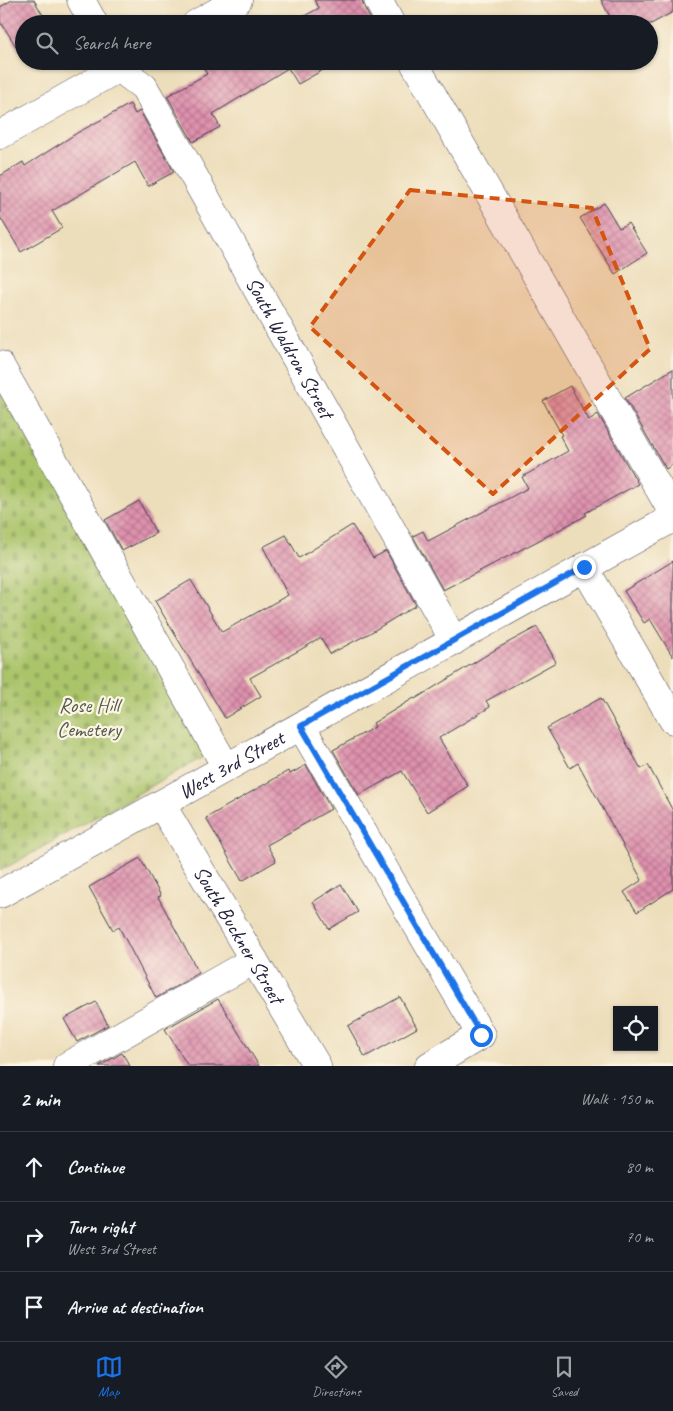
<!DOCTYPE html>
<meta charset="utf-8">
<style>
:root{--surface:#171b24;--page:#242831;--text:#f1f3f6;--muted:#9ea1a6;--line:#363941;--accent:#1a73e8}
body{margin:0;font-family:Caveat,sans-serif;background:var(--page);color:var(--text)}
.controls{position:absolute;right:15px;bottom:15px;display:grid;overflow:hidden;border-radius:0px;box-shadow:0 1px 4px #0004}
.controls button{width:45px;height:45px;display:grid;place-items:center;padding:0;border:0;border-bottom:1px solid var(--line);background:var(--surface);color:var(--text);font:25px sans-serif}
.stop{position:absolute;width:15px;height:15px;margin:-11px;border:4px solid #1a73e8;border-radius:50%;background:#fff}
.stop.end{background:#1a73e8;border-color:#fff;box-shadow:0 1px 5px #0008}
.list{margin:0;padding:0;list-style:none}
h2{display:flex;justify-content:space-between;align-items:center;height:65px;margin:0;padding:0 20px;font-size:21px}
h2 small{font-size:16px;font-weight:400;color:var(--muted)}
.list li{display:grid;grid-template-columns:32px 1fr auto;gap:15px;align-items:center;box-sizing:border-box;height:70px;padding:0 20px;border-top:1px solid var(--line)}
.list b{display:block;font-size:19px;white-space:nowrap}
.list p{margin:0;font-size:16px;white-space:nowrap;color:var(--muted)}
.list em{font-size:16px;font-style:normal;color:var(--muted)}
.icon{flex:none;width:28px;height:28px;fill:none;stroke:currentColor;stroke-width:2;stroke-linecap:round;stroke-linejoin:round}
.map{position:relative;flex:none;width:673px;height:1066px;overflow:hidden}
.search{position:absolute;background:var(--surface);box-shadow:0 1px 4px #0004;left:15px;right:15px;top:15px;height:55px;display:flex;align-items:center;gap:12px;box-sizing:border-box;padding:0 18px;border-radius:28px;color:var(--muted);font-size:19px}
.sheet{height:275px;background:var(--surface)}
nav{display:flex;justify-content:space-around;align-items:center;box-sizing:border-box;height:70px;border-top:1px solid var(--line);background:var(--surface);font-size:14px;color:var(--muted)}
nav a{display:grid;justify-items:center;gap:2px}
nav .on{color:var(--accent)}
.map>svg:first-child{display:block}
.cemetery{fill:url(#cemetery-stones);stroke:#667352}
.building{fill:url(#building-cross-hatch)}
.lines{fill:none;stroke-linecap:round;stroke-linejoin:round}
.minor-casing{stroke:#403e4e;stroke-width:29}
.minor{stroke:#fff;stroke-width:28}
.route{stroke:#1a73e8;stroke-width:6}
.marked{fill:#d45411;fill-opacity:0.2;stroke:#d45411;stroke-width:4;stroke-dasharray:10 6;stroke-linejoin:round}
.labels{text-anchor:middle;stroke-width:4.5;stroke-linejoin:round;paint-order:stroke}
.street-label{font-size:21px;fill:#22223b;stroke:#fcf5e5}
.park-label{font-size:21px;fill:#525b4b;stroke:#fcf5e5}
</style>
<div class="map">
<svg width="673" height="1066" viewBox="0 0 673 1066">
<defs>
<pattern id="cemetery-stones" width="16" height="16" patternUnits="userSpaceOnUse" patternTransform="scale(1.25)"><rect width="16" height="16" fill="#aac46a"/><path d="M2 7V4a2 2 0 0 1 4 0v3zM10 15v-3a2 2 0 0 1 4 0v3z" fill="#92a85d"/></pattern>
<pattern id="building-cross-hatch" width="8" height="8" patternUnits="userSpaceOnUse" patternTransform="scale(1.25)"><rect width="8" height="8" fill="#df91ad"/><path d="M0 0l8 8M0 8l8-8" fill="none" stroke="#b4768e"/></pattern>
</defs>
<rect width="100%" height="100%" fill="#fcf5e5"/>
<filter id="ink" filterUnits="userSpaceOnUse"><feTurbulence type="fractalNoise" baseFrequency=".02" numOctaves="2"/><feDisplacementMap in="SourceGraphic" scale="10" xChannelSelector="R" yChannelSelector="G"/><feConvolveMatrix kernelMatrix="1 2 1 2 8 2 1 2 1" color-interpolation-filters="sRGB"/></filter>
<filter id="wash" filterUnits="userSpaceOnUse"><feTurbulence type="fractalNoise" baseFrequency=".0096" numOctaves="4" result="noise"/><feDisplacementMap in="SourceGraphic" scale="20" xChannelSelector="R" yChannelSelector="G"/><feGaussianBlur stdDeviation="1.12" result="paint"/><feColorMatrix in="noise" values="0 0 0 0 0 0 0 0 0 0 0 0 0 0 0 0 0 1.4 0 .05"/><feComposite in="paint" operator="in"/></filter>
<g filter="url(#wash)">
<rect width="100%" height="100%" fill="#eddebb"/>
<polygon class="cemetery" points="0,377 212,752 0,871"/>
<g id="blocks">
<g class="building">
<polygon points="12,0 34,0 48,24 24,24 24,59 2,24 0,24 0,7"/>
<polygon points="314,0 362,0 364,7 372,22 368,24 290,24 319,8"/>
<polygon points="601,0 673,0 673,12 651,24 614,24"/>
<polygon points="199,61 339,61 298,84 288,68 213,114 220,127 193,142 167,96 207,74"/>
<polygon points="130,104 135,114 140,111 174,172 148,186 135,162 52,211 62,228 21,252 0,217 0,176 23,162 25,166 77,133"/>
<polygon points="604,203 619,228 628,223 647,253 615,274 580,218"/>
<polygon points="673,369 673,464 666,469 625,398"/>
<polygon points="570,386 589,420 598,414 638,484 585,513 587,515 553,533 443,590 413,536 423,531 428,541 528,488 522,477 568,451 560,436 562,435 543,401"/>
<polygon points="139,501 156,533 122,551 105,520"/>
<polygon points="352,525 373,558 386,551 416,605 370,633 330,654 321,638 250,678 261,696 225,718 155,601 191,580 222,632 288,595 263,547 286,535 299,558"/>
<polygon points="673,561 673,657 650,619 644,623 624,591"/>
<polygon points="537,627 556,662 486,701 490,707 439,738 468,786 427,812 402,771 359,795 333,750 375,727 373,723 414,698 415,699 498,648"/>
<polygon points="601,698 641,769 648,765 673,811 673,889 637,912 624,892 642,880 578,763 570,768 547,728"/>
<polygon points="306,765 331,809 267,845 276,861 242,881 206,818 288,771 290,774"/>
<polygon points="140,858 161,896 158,897 199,973 156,998 119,927 113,930 89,887"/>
<polygon points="341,884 358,912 329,929 313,902"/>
<polygon points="400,997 417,1028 365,1057 348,1026"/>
<polygon points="218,999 259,1066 188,1066 165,1029"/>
<polygon points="96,1002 108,1025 77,1042 64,1019"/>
<polygon points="122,1053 130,1066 99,1066"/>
</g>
</g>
</g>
<g filter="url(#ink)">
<use href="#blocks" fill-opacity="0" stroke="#403e4e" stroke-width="1"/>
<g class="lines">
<defs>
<g id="minor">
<polyline points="81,0 94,24"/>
<polyline points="378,0 391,24"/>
<polyline points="196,24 238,0"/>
<path id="s1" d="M115 61 119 68 144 87 454 641"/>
<polyline points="413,61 673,513"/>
<polyline points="0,135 131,61"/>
<polyline points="0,365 226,767"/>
<polyline points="584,567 673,720"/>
<polyline points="301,726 481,1035 429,1066"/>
<path id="s2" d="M161 804 317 1066"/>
<path id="s3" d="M0 894 673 518"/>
<polyline points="67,1066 254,960"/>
</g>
</defs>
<use href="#minor" class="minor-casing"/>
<use href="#minor" class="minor"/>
</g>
</g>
<g class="lines" filter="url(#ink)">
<polyline class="route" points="481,1035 301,726 584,567"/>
</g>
<path class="marked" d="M410 190 592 208 650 349 493 494 310 327Z"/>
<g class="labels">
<g class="street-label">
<text dy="7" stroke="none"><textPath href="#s1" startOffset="338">South Waldron Street</textPath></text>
<text dy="7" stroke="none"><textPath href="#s3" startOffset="265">West 3rd Street</textPath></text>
<text dy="7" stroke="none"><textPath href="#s2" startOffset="152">South Buckner Street</textPath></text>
</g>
<g class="park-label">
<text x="89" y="712">Rose Hill<tspan x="89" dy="24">Cemetery</tspan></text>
</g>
</g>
</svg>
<div class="controls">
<button><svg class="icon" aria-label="locate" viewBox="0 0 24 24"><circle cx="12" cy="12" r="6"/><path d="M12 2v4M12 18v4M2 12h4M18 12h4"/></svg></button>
</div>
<div class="stop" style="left:481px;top:1035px"></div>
<div class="stop end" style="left:584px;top:567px"></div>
<div class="search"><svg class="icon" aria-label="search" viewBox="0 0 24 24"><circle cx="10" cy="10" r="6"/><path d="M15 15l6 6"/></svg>Search here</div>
</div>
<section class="sheet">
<h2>2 min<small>Walk · 150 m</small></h2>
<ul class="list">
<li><svg class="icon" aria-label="ahead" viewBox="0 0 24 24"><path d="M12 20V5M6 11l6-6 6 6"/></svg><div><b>Continue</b></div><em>80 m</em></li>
<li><svg class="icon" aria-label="right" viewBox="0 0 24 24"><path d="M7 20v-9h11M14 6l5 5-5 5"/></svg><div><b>Turn right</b><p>West 3rd Street</p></div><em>70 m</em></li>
<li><svg class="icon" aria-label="arrive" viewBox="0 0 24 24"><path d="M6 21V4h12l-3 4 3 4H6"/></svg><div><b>Arrive at destination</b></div></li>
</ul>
</section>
<nav>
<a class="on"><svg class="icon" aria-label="map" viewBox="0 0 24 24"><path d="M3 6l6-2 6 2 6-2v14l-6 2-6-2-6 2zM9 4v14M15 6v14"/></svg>Map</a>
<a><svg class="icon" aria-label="directions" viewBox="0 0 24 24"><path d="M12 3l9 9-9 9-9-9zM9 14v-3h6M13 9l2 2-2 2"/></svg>Directions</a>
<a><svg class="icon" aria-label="saved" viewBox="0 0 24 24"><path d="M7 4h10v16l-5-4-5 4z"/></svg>Saved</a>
</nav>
